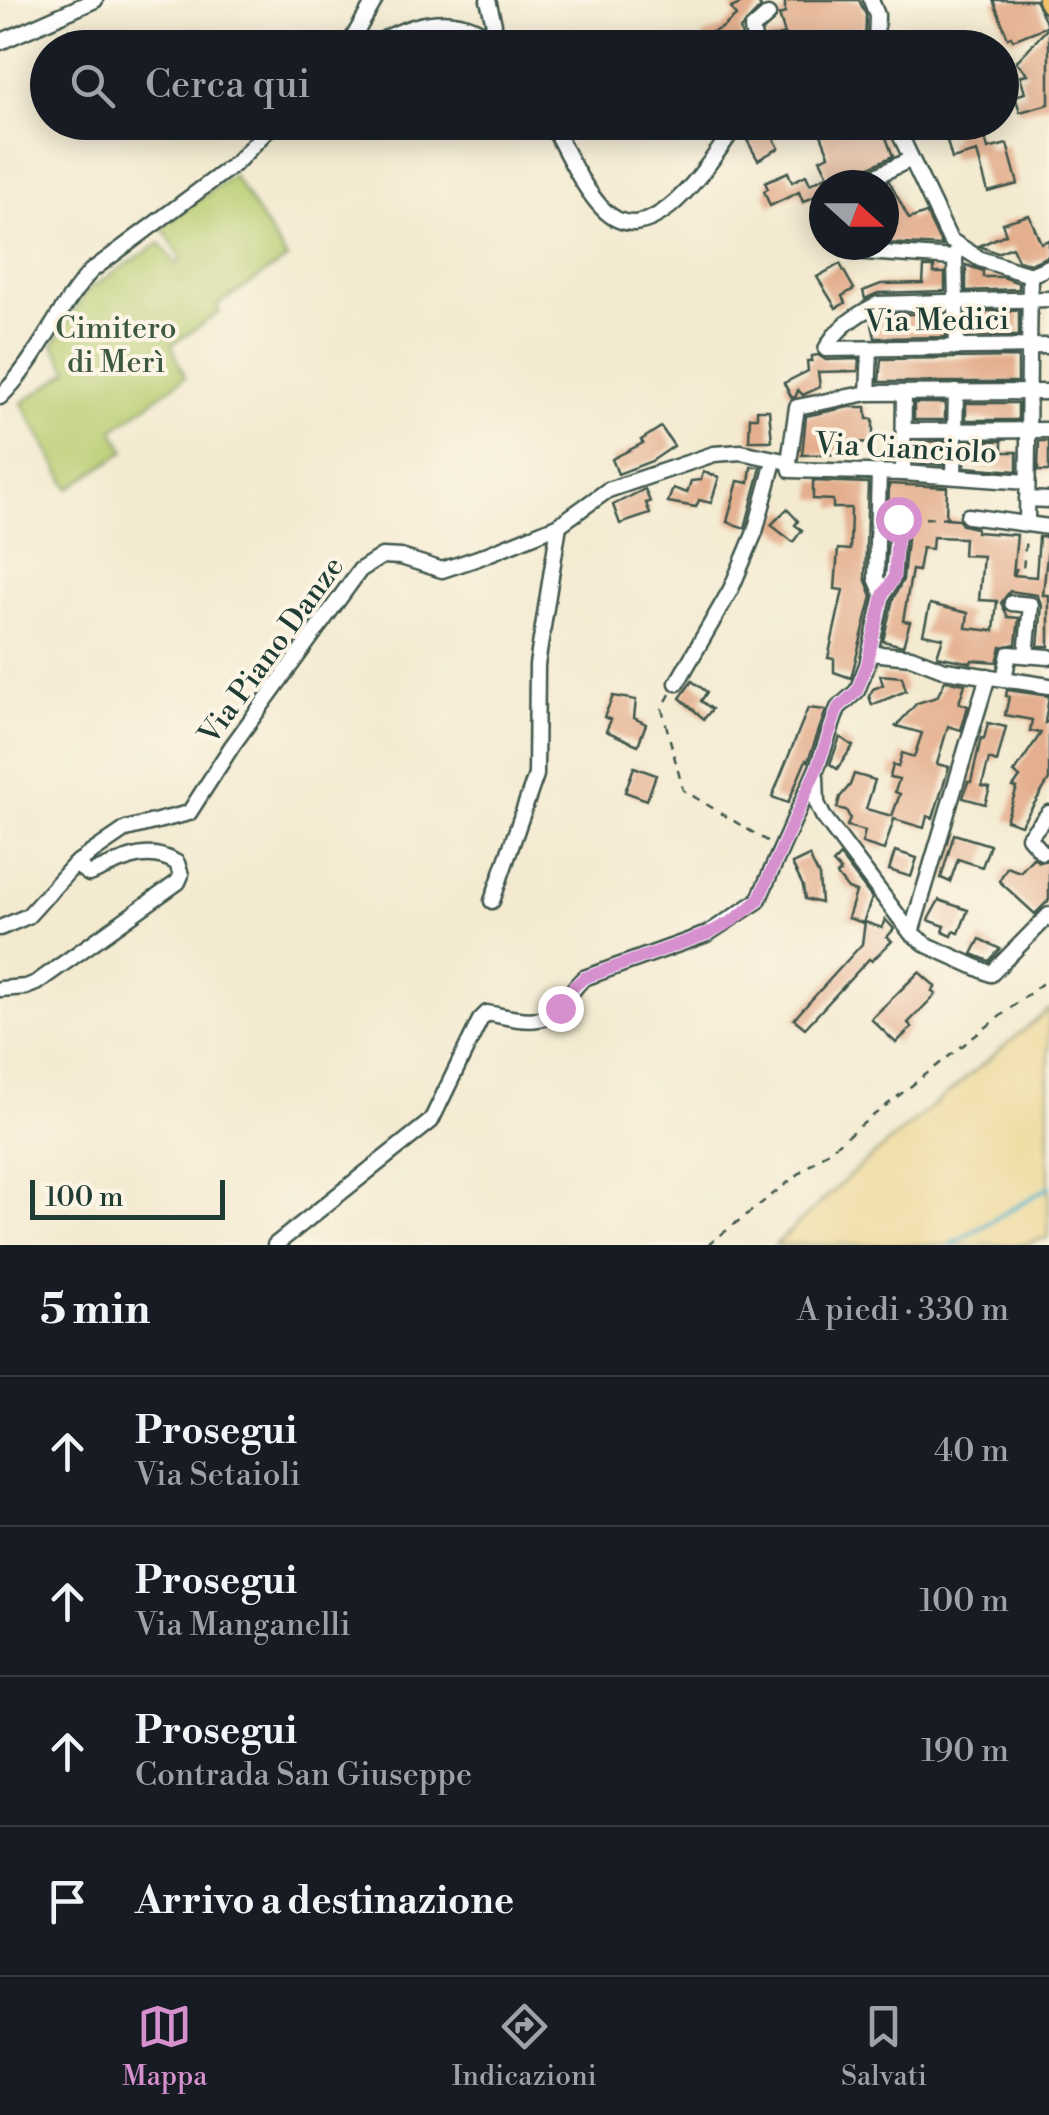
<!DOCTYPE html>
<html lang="it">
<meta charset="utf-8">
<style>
:root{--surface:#171b24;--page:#242831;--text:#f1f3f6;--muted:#9ea1a6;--line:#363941;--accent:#d690ce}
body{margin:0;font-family:"Libre Bodoni",serif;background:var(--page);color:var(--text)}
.compass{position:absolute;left:809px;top:170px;width:90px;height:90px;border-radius:50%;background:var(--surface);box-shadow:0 5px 25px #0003;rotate:111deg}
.scale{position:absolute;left:30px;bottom:25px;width:195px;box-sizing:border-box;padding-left:10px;border:5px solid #1f3d34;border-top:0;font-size:28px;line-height:35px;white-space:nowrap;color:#1f3d34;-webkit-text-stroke:8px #fcf5e5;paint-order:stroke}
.stop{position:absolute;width:30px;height:30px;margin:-22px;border:8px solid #d690ce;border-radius:50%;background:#fff}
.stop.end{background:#d690ce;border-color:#fff;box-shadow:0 2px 10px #0008}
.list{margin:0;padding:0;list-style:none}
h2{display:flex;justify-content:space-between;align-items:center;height:130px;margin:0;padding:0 40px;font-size:42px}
h2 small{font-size:32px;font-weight:400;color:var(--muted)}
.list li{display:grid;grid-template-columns:65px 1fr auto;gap:30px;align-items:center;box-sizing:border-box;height:150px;padding:0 40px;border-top:2px solid var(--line)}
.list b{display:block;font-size:38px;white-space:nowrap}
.list p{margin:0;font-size:32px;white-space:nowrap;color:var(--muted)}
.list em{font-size:32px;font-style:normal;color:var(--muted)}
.icon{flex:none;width:55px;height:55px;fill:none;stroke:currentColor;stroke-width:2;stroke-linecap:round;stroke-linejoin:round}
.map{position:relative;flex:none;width:1049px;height:1245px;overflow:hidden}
.search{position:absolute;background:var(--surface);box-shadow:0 5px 25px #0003;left:30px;right:30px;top:30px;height:110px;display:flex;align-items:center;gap:25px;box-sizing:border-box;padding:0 35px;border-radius:55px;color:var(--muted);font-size:38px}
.sheet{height:730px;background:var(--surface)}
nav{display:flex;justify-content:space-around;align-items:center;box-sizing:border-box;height:140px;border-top:2px solid var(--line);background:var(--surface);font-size:28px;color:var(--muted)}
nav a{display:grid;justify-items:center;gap:5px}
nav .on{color:var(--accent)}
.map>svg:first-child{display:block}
.green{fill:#b7cc70;stroke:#6b8452;stroke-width:2.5}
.sand{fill:#eeda9e;stroke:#868c69;stroke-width:2.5}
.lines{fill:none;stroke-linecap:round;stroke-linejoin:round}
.stream{stroke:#47b1c6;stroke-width:4}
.building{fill:#e4af8e}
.minor-casing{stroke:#3f574b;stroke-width:19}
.major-casing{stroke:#3f574b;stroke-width:22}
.path{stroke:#3f574b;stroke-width:2.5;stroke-dasharray:8 8;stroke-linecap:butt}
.minor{stroke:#fff;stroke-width:14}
.major{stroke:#f0c369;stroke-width:18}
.route{stroke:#d690ce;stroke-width:12}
.labels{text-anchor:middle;stroke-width:8;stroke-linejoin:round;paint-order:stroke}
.street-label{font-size:30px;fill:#1f3d34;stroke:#fcf5e5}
.park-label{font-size:30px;fill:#3d5a40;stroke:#fcf5e5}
</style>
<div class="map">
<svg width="1049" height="1245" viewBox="0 0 1049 1245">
<rect width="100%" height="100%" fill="#fcf5e5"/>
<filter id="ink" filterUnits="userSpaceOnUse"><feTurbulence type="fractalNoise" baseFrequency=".01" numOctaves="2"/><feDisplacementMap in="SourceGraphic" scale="20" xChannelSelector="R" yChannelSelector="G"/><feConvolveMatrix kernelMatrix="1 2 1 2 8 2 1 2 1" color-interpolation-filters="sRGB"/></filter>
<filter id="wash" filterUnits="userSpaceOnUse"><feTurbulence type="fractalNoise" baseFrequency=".0048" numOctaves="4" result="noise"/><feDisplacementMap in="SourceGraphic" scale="40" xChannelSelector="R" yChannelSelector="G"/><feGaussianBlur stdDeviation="2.25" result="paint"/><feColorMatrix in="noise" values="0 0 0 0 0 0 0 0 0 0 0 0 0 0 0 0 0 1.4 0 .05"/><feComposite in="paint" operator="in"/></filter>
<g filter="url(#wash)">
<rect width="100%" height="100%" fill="#f3ead0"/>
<polygon class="green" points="233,175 287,259 216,306 220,312 172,345 185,377 113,430 125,451 69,489 22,403 69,371 53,345 87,290 160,243 176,264 182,260 162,227"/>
<polygon class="sand" points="1049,1009 1049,1237 1022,1245 775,1245 857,1169"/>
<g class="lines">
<polyline class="stream" points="951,1245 1049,1187"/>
</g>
<g id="blocks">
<g class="building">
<polygon points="749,0 756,0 761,7 740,29 745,48 706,48 702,36 722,28 736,16 731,8"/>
<polygon points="795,0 859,0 866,15 865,48 766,48 765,39 785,34 779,15 785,13 785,2"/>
<polygon points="993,0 1035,0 1048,26 1013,40 1011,36 1008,38"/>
<polygon points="1049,27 1049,104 1020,112 1015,96 1025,93 1020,76 1028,74 1016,62"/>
<polygon points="816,122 880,122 893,156 853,175 843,185 824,185 824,192 803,202 799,192 770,206 764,191 768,189 765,182 788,172 792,182 806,175 810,184 828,175 820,159 829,155"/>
<polygon points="967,122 973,122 978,139 985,137 988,149 1007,144 1018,184 988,192 977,152 952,159 947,141 954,140 952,132 960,130 959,127"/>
<polygon points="768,128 779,148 758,160 747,140"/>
<polygon points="889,181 909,219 926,213 942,246 884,243 884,184"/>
<polygon points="1029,215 1041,243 1049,240 1049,256 1030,264 1018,260 1012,247 997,253 979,246 1006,234 1002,223"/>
<polygon points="840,264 854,289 842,296 845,303 836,308 817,277"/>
<polygon points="966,265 983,271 983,277 1003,277 1019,283 1019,289 966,291"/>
<polygon points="924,267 934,267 934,273 945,273 945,291 878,293 865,299 863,291 881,284 923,283"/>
<polygon points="1019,310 1019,336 967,336 967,312"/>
<polygon points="946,313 946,337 875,338 871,320 881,315"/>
<polygon points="818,355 826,360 859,359 858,371 818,372 820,387 803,395 798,390 796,396 792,398 784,383 808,371 807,361 812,361 812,356"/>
<polygon points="1018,357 1018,382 879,382 881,359"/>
<rect x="914" y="403" width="31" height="17"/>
<rect x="966" y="403" width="52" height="17"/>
<polygon points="849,407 866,407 867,419 873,419 873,442 846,443 846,454 802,455 806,416"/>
<polygon points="757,410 769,410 772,441 749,441 750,417 757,417"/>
<polygon points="661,427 674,446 652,461 618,474 612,459 643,443 641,440"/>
<polygon points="944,441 944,465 914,463 914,442"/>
<polygon points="965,441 1002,441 1002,452 1017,452 1017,471 965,467"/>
<polygon points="1039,441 1049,441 1049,471 1038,471"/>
<polygon points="751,467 761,467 745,528 727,522 738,481 749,483"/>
<polygon points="703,472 719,477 711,503 699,500 696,507 668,502 673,488 687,493 691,481 701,480"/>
<polygon points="813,481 868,483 865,578 872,596 851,678 834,672 834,659 828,658 843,590 835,589 838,549 850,550 851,508 833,508 833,500 813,499"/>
<polygon points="889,484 947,487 946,518 958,519 962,525 976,528 976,532 1017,535 1013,575 1036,577 1039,537 1049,537 1043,595 1049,595 1049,646 1038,646 1042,606 1037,595 1010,591 1001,603 1008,617 1019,618 1016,644 1001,647 997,662 972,660 971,663 937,656 943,638 923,634 930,604 968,613 966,628 994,631 997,601 979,600 983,556 963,555 964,538 933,537 932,549 922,548 918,571 912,570 903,621 910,622 903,646 883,641 893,599 903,580 909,520 907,514 900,509 888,515"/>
<polygon points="645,489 650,502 646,503 650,514 620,524 613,505"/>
<polygon points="787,509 798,521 795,525 802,530 793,542 771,525"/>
<polygon points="880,675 902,677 906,691 872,705 869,696 873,689 883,685"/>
<polygon points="692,681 707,692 701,701 712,709 704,719 680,698"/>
<polygon points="945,681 965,684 959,703 968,706 961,730 948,726 937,764 949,767 933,818 927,816 924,828 894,819 884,850 862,843 865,831 847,826 850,818 846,810 837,808 840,797 850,785 854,774 875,780 866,809 892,816 900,794 895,792 899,779 890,777 893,765 898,767 902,753 914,757 922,733 896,726 917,703 937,697"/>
<polygon points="1007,690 1049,696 1045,723 1049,721 1049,780 1021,825 1006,820 1017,788 1013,787 1020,777 1014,773 1041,733 1030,731 1032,720 1005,715 1009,697 1006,696"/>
<polygon points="613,696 636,700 634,718 646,724 638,745 606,731 611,720 604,717"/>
<polygon points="808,708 826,710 808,761 806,760 788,803 772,797"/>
<polygon points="988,723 1006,727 997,762 989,759 982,786 990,788 985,804 963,798 968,782 971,782 981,738 984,739"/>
<polygon points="840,737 853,746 837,769 830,764"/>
<polygon points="634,767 656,775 647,800 625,792"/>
<polygon points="954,834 990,845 982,867 958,859 950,882 941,878"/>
<polygon points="895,851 917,858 911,877 889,870"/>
<polygon points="809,856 819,876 821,903 805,899 803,886 792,864"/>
<polygon points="840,856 872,898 863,923 848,918 856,892 848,889 837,875 841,871 833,863"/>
<polygon points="1033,858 1039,862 1049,860 1049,900 1035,914 999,881 1007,867 1020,872"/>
<polygon points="939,900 968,910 959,933 954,931 952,936 943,932 945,926 928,920"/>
<polygon points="885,919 894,929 887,937 892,941 872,961 869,959 805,1028 794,1019 862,944 865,922 882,928"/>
<polygon points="980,939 1000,949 989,961 972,954"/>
<polygon points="919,972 936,987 932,991 936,994 908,1023 912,1027 896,1043 871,1019"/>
</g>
</g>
</g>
<g filter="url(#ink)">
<use href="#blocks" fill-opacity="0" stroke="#3f574b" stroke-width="2.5"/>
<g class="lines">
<defs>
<g id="minor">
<polyline points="488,0 494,24 489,35"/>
<polyline points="871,0 877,15 876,48"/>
<polyline points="0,42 95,0"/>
<polyline points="347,48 375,0"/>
<path d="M368 48C413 21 460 7 502 48"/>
<polyline points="756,48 752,29 768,15"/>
<path d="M550 122C566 150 581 186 603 209 653 260 712 157 739 122"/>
<polyline points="894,122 950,240 980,259 1030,275"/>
<polyline points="858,185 911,159"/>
<polyline points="865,252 955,258"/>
<polyline points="1030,275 1049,267"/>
<path d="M1049 299 878 304C857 314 836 328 826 349L1049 346"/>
<polyline points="957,348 955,258 958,248"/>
<polyline points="868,393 870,349"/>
<path d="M0 397C38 360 56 310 91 271L236 163 275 122"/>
<polyline points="904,431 1049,430"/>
<polyline points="789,462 791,470 903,473 1027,482"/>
<polyline points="903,473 904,393"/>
<polyline points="954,476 956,392"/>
<polyline points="1027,499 1049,500"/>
<polyline points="968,516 1049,527"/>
<polyline points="1027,524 1030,275"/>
<polyline points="883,595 893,578 898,519"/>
<polyline points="1012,603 1031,605 1026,655"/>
<polyline points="870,653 911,657 945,670 1049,686"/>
<polyline points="1004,679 1009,654 1049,657"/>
<polyline points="677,683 731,589 755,532 774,461"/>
<polyline points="816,777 817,803 823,816 911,933 927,945 991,974 1049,915"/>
<polyline points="1042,852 1029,837 1049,813"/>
<polyline points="492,901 536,775 537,665 559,525"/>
<polyline points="0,928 28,916 75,864 126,829 189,813 232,746 360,570 382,556 401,557 442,570 478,558 559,525 608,490 714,454 741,452 789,462 797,407 868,393 1049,392"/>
<polyline points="911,933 988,676"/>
<path d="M0 989 26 987 36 983 178 882 181 875 177 863C146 844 120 862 89 874L75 864"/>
<path d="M275 1245 431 1121 480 1020 487 1013C509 1017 540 1028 558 1009 568 999 573 987 584 978L707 934 758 901 817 768 838 708 857 691 867 665 883 595 876 578 879 472"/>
</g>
<polyline id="major" points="1047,0 1049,4"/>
</defs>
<use href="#minor" class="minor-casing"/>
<use href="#major" class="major-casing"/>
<g class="path">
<polyline points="909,519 956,517"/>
<polyline points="1014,575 1016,569 1023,570 1026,536"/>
<polyline points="670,694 662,709 683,790 770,843"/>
<polyline points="708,1245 1049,978"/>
</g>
<use href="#minor" class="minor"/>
<use href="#major" class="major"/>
</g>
</g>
<g class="lines" filter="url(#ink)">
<polyline class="route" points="560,1008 572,988 584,978 707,934 732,921 758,901 817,768 838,708 857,691 867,664 883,595 894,578 898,519"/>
</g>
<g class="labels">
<g class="street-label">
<text transform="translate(937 320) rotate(-1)" y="10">Via Medici</text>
<text transform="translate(906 448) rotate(3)" y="10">Via Cianciolo</text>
<text transform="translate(271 650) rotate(-54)" y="10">Via Piano Danze</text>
</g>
<g class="park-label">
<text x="116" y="338">Cimitero<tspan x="116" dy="34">di Merì</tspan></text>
</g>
</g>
</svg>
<svg class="compass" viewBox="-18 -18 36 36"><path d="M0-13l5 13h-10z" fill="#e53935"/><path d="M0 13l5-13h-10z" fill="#9ea1a6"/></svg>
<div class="scale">100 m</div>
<div class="stop" style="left:898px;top:519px"></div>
<div class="stop end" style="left:560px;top:1008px"></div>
<div class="search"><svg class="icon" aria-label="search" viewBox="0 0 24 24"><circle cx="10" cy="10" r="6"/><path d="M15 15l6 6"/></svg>Cerca qui</div>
</div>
<section class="sheet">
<h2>5 min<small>A piedi · 330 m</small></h2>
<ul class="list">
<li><svg class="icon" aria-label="ahead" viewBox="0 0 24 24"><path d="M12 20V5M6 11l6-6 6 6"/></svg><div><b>Prosegui</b><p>Via Setaioli</p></div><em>40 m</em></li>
<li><svg class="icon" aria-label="ahead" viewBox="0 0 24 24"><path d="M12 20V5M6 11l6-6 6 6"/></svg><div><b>Prosegui</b><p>Via Manganelli</p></div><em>100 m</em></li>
<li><svg class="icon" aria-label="ahead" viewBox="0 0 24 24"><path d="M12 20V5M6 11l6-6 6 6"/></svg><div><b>Prosegui</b><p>Contrada San Giuseppe</p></div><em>190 m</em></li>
<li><svg class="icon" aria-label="arrive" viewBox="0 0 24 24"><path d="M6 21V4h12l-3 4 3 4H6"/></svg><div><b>Arrivo a destinazione</b></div></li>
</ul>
</section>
<nav>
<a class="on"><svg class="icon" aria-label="map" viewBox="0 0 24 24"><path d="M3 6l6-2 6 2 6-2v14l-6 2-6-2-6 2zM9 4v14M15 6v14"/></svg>Mappa</a>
<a><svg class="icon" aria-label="directions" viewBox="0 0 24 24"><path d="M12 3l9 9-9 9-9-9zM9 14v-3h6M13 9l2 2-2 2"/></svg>Indicazioni</a>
<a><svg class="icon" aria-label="saved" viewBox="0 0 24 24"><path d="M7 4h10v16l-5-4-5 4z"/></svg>Salvati</a>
</nav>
